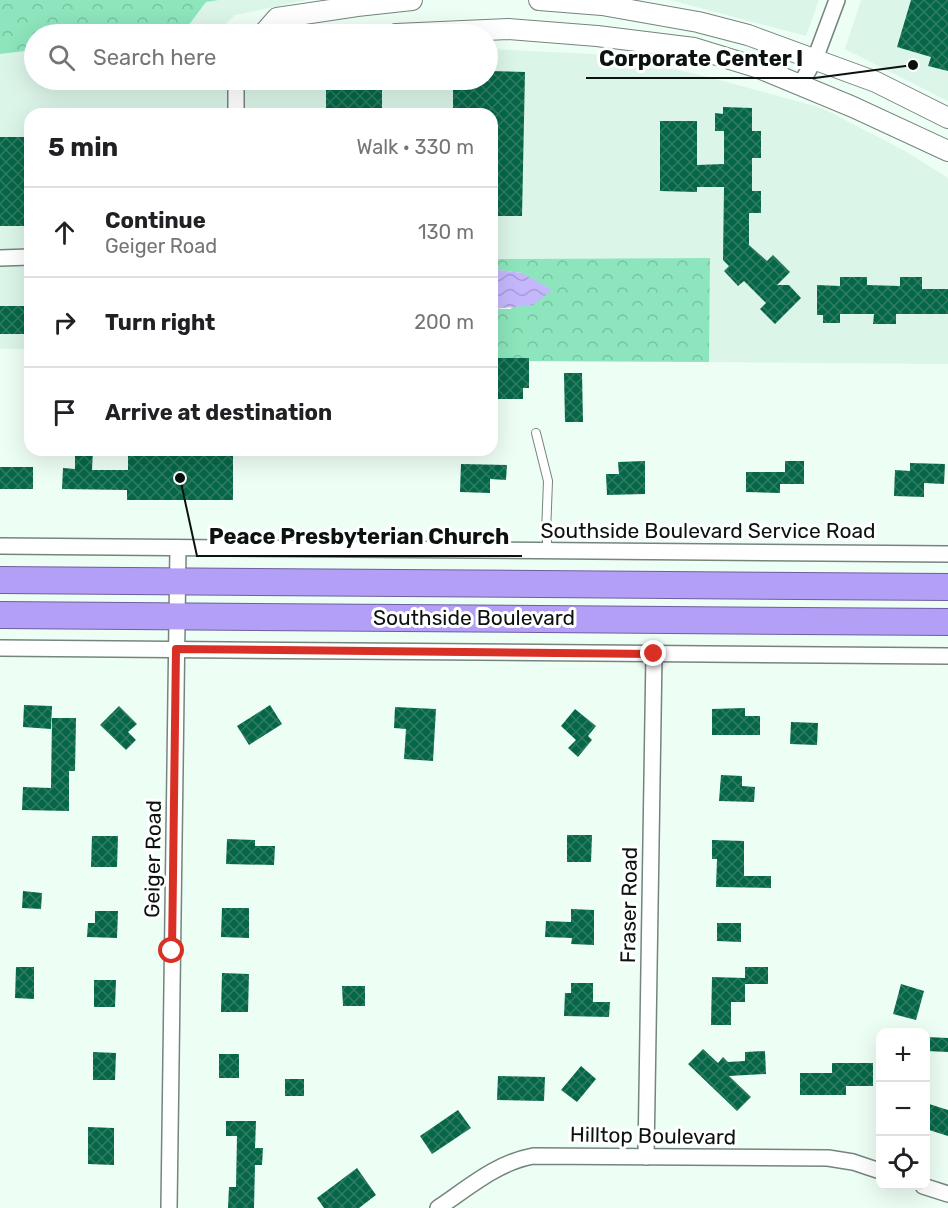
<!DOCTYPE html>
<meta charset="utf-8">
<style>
:root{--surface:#fff;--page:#f2f2f2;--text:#202124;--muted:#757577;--line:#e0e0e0}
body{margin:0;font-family:Rubik,sans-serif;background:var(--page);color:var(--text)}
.controls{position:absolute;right:18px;bottom:18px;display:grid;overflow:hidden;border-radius:12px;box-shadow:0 6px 24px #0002}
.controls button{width:54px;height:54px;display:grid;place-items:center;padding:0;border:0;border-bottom:2px solid var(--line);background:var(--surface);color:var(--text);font:30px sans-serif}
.stop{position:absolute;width:18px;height:18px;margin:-14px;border:4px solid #d93025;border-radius:50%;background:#fff}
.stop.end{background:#d93025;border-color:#fff;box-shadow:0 2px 6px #0008}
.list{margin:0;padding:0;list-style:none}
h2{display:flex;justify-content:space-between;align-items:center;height:78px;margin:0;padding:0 24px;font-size:26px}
h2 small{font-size:20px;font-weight:400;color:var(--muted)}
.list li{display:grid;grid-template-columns:39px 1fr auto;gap:18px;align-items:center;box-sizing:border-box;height:90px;padding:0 24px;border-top:2px solid var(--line)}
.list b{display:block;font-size:22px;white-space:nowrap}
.list p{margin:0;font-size:20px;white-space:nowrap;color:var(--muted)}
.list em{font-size:20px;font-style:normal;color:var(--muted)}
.icon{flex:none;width:33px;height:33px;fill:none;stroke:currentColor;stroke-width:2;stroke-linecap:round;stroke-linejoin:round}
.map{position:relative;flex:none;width:948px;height:1208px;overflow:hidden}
.search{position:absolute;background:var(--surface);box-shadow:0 6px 24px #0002;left:24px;top:24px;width:474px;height:66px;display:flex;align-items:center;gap:15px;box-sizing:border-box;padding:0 21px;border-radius:33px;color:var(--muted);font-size:22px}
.panel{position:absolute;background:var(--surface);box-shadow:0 6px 24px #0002;left:24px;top:108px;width:474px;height:348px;border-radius:18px}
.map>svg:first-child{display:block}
.built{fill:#dbf5e8}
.forest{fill:url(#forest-crowns)}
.water{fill:url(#water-waves)}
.building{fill:url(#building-cross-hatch)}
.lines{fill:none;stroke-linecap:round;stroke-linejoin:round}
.service-casing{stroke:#75857d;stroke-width:10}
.minor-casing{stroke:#75857d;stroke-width:18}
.tertiary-casing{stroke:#75857d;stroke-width:22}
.trunk-casing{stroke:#6e5ea3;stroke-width:28}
.service{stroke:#fff;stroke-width:8}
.minor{stroke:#fff;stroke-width:15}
.tertiary{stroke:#fff;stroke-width:20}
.trunk{stroke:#b49ff6;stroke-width:26}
.route{stroke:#d93025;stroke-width:8}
.labels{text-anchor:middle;stroke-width:6;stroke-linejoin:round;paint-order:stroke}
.street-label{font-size:21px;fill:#0c120f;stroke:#fff}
.leader{fill:none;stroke:#0c120f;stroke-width:2}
.callout-dot{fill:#0c120f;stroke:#fff;stroke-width:2}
.callout-label{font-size:22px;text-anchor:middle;font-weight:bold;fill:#0c120f;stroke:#fff;stroke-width:6;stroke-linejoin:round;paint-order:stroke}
</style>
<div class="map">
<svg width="948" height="1208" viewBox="0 0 948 1208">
<defs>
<pattern id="forest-crowns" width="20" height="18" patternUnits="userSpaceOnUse" patternTransform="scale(1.5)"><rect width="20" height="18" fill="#8ce5bc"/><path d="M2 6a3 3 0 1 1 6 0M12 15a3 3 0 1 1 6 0" fill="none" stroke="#78c3a0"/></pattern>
<pattern id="water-waves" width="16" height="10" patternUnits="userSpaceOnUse" patternTransform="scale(1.5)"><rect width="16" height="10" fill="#c5b7fc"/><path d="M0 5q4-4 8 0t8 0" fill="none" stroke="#a89cd7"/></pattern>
<pattern id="building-cross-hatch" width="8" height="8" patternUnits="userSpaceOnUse" patternTransform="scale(1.5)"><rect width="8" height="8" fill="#056747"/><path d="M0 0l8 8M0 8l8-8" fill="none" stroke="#317b63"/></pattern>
</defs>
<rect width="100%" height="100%" fill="#edfef5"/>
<g class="built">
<polygon points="219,0 307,0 235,15 215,34 182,34 206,2"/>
<polygon points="670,0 819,0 806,36"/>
<polygon points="861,0 948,0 948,101 845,49"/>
<polygon points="488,49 614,55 712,78 822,108 905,151 948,178 948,364 709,362 710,258 492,259 492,114 30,114 30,349 0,349 0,54 34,50 34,80 488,80"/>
</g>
<g class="forest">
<polygon points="0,0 219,0 206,2 182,34 34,34 34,50 0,54"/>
<polygon points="710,258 709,362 492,361 492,309 511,309 522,273 492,269 492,259"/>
</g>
<polygon class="water" points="492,269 522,273 552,290 533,305 492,309"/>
<g class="building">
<polygon points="911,0 948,0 948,71 928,66 931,57 897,47"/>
<polygon points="488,71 525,72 522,216 492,216 492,114 453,114 453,80 488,80"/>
<polygon points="326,84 382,85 382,114 326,114"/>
<polygon points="723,107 752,108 752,131 761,131 761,158 752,158 752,191 761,191 761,213 749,213 749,245 767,261 773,255 790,272 777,285 789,285 801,298 775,324 760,309 766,303 744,281 738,286 724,271 729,266 723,260 724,187 697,187 697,192 660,191 660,121 697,121 697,165 724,164 724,131 715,131 715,113 723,114"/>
<rect x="0" y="137" width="30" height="89"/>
<polygon points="840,277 867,277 867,285 900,286 900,277 922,277 922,289 948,289 948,314 896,314 896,324 873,324 874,314 840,314 840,323 823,323 823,315 817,315 817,285 840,286"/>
<rect x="0" y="306" width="30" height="28"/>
<polygon points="497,358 529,358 529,388 523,388 523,399 497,399"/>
<polygon points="564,373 582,373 583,422 565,422"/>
<polygon points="75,450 93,450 92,470 128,470 128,450 150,450 150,456 233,456 233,500 127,500 127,490 62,489 63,468 75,469"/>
<polygon points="645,461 645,494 607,495 606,474 619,474 618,462"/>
<polygon points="785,461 804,461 804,484 780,484 780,493 746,492 746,472 785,472"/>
<polygon points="910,463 945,464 944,484 924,483 924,497 894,496 895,470 910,471"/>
<polygon points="461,464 507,465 506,480 490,479 490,493 460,492"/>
<rect x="0" y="467" width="33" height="22"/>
<polygon points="24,705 52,706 51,729 23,727"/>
<polygon points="270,705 282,724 249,745 237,726"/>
<polygon points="119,706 137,724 128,732 136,740 126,750 100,725"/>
<polygon points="395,707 436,709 433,761 404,759 406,729 394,728"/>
<polygon points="745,708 745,716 760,716 760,735 712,735 712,709"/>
<polygon points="575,709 596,726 588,736 592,740 578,757 568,748 576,740 561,726"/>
<polygon points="52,718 76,718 75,771 69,771 69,811 22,810 23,787 51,788"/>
<polygon points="791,722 818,723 817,745 790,744"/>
<polygon points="721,775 742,776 742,786 755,787 754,802 719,801"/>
<polygon points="567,835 592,835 591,862 567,862"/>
<polygon points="92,836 118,836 117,867 91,867"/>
<polygon points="227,839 255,840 255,846 275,846 274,865 226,864"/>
<polygon points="712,840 744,841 744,876 771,876 771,888 716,887 717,859 712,859"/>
<polygon points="23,891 42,893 41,909 22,908"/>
<polygon points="222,908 249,908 249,938 221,937"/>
<polygon points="571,909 594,910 594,945 571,944 572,938 545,937 546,921 571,922"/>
<polygon points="95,911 118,911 117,938 87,937 88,923 95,923"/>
<polygon points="717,923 741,923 741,942 717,941"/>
<polygon points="16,967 34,967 34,999 15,998"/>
<polygon points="745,967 768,967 768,984 745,984 745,1002 731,1002 731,1025 711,1025 712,977 745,978"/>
<polygon points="222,973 249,974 248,1012 221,1012"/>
<polygon points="94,980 116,980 115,1007 94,1007"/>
<polygon points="571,983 593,983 593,1002 610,1002 609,1017 564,1016 565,993 571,993"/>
<polygon points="901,984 924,991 916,1020 893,1014"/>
<polygon points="342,986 365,986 365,1006 343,1006"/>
<polygon points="926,1037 948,1038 948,1052 926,1051"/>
<polygon points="703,1049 718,1063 723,1057 728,1062 745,1061 745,1052 765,1051 766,1074 729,1076 751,1097 737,1111 688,1064"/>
<polygon points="93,1052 116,1053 115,1080 93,1080"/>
<rect x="219" y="1054" width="20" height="24"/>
<polygon points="832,1063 873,1063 873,1086 846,1086 846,1095 800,1095 800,1073 832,1073"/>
<polygon points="581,1066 596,1079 577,1102 561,1090"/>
<polygon points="498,1076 545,1077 544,1101 497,1100"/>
<rect x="285" y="1079" width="19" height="17"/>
<polygon points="926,1103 948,1110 948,1136 926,1129"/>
<polygon points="458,1110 471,1128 432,1154 420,1136"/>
<polygon points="226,1121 256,1121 255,1148 263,1148 262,1165 255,1165 254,1208 228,1208 229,1187 236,1187 237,1136 226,1136"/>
<polygon points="88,1127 114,1128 114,1165 88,1164"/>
<polygon points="357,1168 376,1195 359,1208 324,1208 317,1198"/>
</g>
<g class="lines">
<defs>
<polyline id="service" points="536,433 548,481 546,533 548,550"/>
<g id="minor">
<polyline points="236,80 236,114"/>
<polyline points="800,85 815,59 837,0"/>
<polyline points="0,258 30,257"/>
<polyline points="0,546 948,554"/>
<polyline points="0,648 948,656"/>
<polyline points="646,1157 654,654"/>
<polyline points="923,1186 948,1194"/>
<polyline points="169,1208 178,548"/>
<path d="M438 1208C468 1188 496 1163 533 1156L828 1158 853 1162 880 1171"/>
</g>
<g id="tertiary">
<polyline points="539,0 602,5 698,22 748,35 876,82 948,118"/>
<polyline points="263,34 277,18 357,6 412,0"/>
<polyline points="396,34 508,29 597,36 694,48 759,68 853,107 948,151"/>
</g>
<g id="trunk">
<polyline points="0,580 948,587"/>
<polyline points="0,615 948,622"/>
</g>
</defs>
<use href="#service" class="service-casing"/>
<use href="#minor" class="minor-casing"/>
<use href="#tertiary" class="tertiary-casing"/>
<use href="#trunk" class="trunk-casing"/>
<use href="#service" class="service"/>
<use href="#minor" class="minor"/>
<use href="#tertiary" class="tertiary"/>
<use href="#trunk" class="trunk"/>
</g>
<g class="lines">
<polyline class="route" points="172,951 176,649 654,654"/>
</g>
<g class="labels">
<g class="street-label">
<text x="708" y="538">Southside Boulevard Service Road</text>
<text x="474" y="625">Southside Boulevard</text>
<text transform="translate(153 859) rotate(-89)" y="7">Geiger Road</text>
<text transform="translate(629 905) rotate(-89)" y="7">Fraser Road</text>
<text transform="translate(653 1136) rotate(1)" y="7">Hilltop Boulevard</text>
</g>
</g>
<path class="leader" d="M913 65L815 78H586M180 478L197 556H522"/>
<g class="callout-dot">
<circle cx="913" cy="65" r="6"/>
<circle cx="180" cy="478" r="6"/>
</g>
<g class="callout-label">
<text x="701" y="66">Corporate Center I</text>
<text x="359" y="544">Peace Presbyterian Church</text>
</g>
</svg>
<div class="controls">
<button>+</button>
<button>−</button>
<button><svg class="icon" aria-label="locate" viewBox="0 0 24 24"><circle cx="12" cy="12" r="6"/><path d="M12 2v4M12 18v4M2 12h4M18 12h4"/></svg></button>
</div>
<div class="stop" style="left:172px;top:951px"></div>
<div class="stop end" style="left:654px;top:654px"></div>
<div class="search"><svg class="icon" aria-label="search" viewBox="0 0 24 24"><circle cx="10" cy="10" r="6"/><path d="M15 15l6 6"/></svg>Search here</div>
<section class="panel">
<h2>5 min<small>Walk · 330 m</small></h2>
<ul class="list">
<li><svg class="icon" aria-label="ahead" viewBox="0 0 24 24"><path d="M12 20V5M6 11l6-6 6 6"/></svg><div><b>Continue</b><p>Geiger Road</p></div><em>130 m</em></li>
<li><svg class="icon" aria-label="right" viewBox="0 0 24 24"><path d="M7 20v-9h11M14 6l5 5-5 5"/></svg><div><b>Turn right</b></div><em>200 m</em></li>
<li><svg class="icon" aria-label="arrive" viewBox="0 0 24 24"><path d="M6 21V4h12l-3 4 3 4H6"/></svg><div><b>Arrive at destination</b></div></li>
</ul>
</section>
</div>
